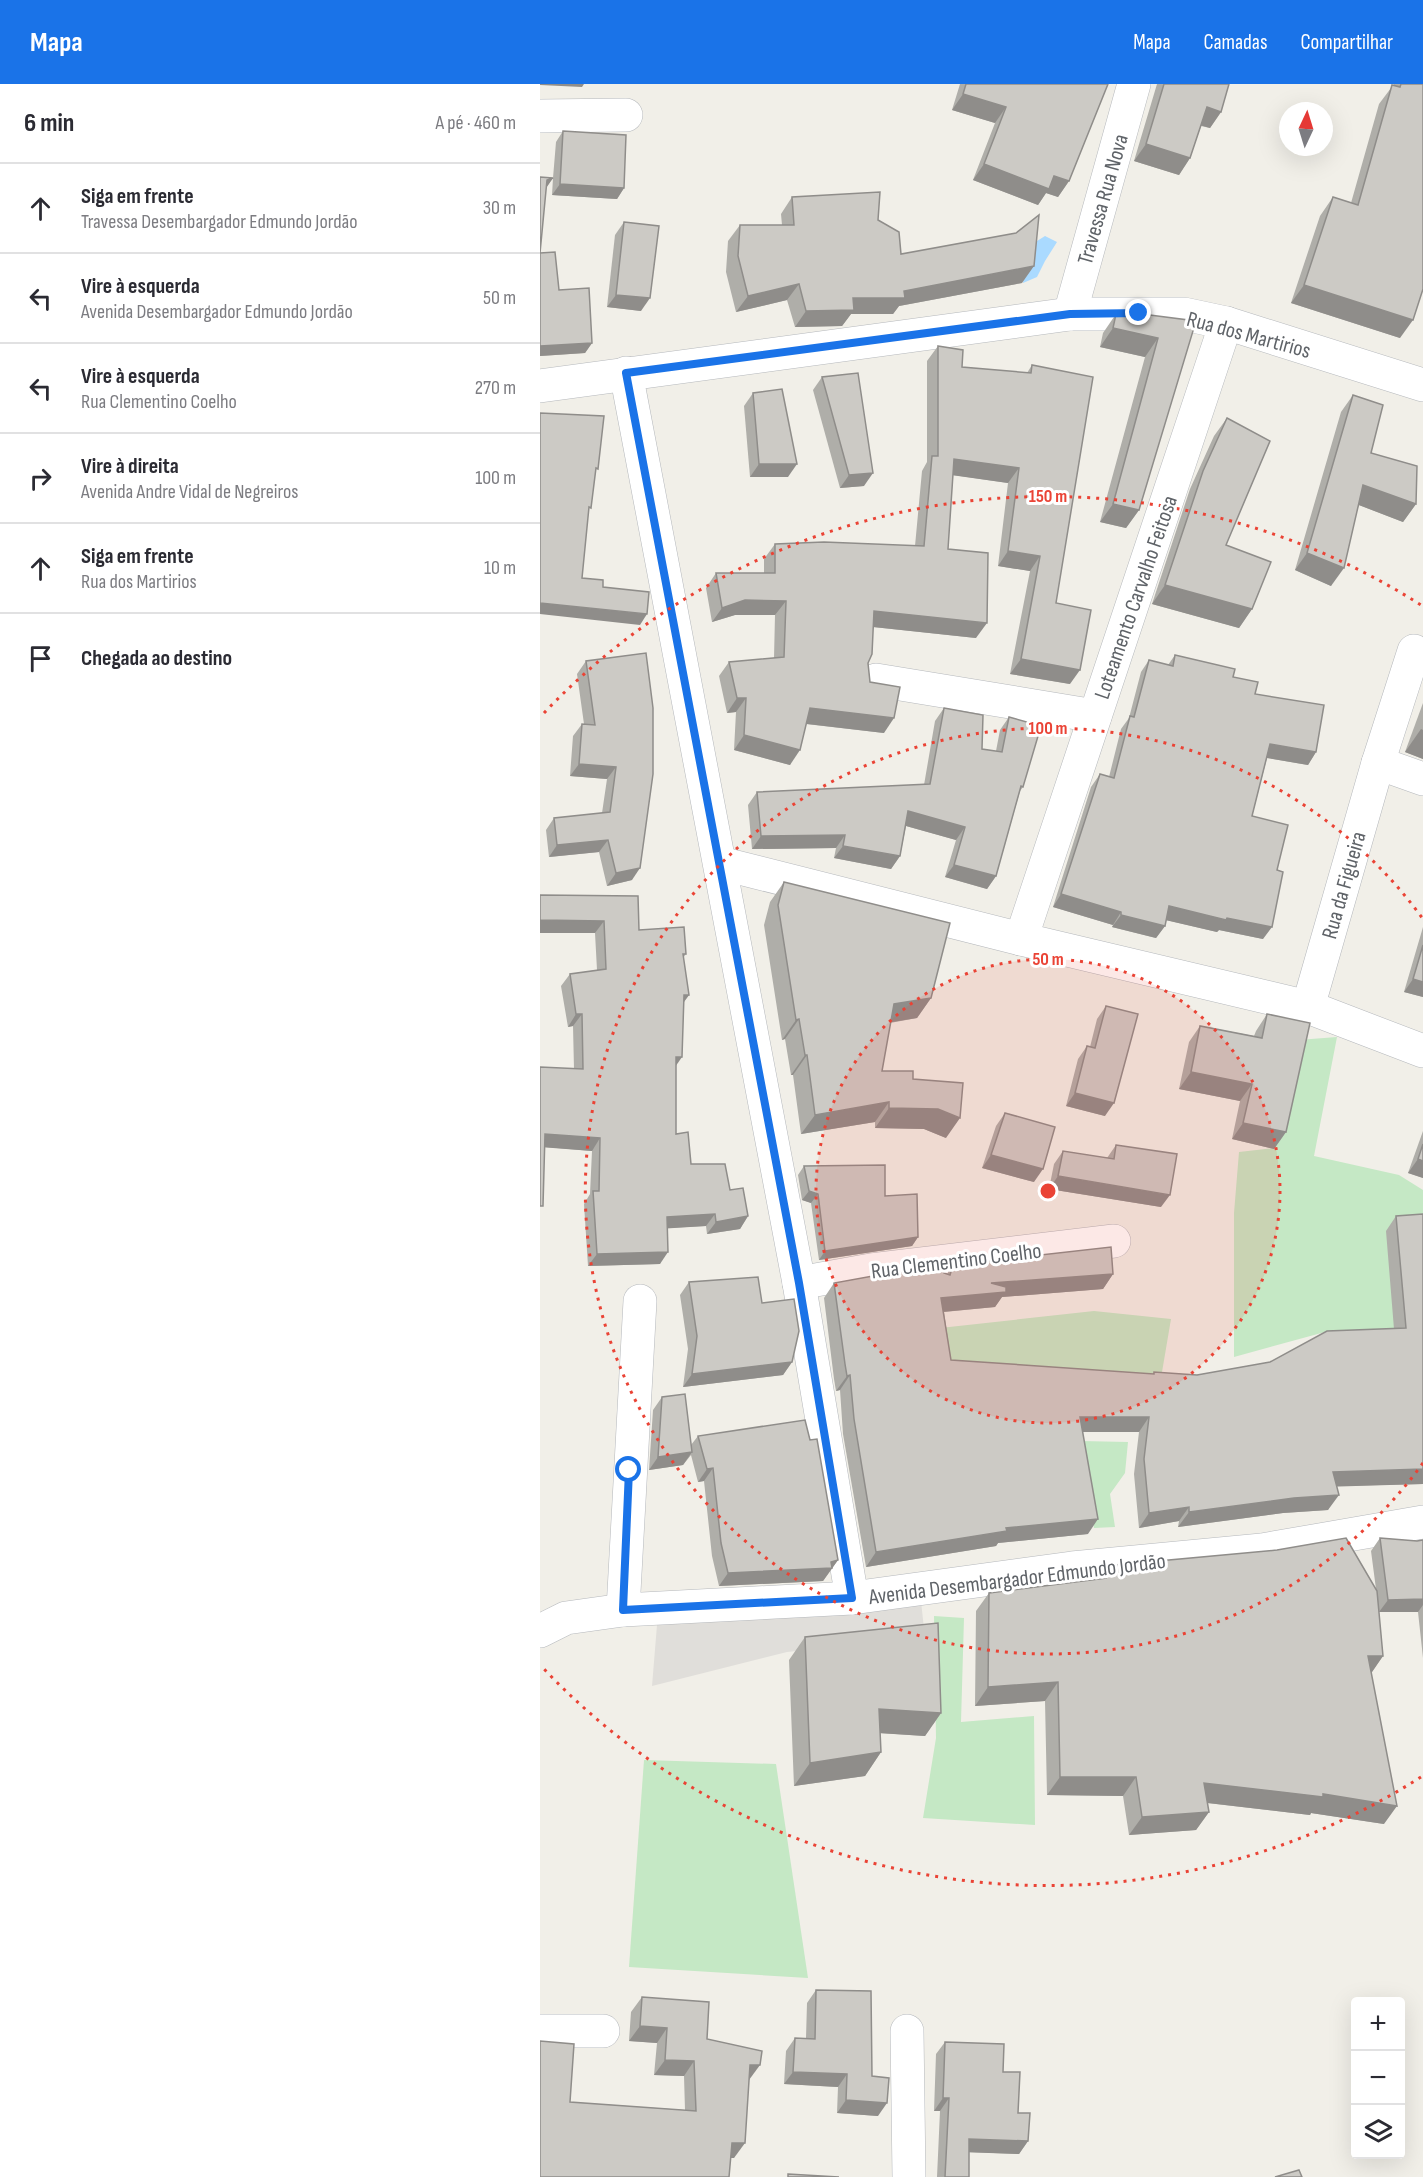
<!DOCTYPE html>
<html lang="pt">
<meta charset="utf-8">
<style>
:root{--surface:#fff;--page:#f7f7f7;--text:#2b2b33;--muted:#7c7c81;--line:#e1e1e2;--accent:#1a73e8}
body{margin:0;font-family:"Sofia Sans Condensed",sans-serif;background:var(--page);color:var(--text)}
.controls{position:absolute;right:18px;bottom:18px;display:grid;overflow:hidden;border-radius:6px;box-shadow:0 6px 24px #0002}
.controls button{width:54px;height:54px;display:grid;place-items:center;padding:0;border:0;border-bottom:2px solid var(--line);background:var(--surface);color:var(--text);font:30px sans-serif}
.compass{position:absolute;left:739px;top:18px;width:54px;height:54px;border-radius:50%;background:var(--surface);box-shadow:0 6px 24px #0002;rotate:4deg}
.stop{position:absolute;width:18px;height:18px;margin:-14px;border:4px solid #1a73e8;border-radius:50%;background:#fff}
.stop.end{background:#1a73e8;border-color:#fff;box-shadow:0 2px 6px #0008}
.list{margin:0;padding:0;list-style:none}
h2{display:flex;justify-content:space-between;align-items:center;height:78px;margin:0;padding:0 24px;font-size:26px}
h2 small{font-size:20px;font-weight:400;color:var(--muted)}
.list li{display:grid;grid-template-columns:39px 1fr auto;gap:18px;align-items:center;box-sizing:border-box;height:90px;padding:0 24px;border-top:2px solid var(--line)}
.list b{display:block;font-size:22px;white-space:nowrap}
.list p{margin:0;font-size:20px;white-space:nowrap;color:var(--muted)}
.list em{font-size:20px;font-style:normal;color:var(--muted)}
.icon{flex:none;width:33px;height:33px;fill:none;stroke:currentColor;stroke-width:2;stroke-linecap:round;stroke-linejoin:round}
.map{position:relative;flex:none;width:883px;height:2093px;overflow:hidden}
header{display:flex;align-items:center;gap:36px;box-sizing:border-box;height:84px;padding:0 30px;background:var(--accent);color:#fff}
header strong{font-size:28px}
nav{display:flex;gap:33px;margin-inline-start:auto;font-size:21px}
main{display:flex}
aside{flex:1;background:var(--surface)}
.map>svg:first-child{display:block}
.industrial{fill:#e0deda}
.green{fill:#c5e8c5}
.water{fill:#aadaff}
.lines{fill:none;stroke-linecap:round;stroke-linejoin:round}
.minor-casing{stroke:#b5b8bc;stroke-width:34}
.minor{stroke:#fff;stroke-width:33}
.wall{fill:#afaea9}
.shaded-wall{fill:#8f8d8a}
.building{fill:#cccac5;stroke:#8f8d8a;stroke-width:1.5}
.route{stroke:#1a73e8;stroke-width:8}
.ring{fill:none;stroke:#ea4335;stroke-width:3;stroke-dasharray:3 6}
.labels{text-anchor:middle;stroke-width:6;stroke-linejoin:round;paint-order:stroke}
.street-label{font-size:22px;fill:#5f6368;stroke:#fff}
.centre{fill:#ea4335;stroke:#fff;stroke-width:3}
.ring-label{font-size:18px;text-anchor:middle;font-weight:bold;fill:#ea4335;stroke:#fff;stroke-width:6;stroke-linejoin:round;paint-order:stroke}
</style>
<header>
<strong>Mapa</strong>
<nav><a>Mapa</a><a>Camadas</a><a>Compartilhar</a></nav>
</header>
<main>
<aside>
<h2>6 min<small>A pé · 460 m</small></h2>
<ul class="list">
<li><svg class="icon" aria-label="ahead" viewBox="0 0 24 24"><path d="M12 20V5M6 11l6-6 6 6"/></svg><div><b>Siga em frente</b><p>Travessa Desembargador Edmundo Jordão</p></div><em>30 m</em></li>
<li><svg class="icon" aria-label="left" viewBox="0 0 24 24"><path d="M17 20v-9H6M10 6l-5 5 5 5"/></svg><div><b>Vire à esquerda</b><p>Avenida Desembargador Edmundo Jordão</p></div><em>50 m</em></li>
<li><svg class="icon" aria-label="left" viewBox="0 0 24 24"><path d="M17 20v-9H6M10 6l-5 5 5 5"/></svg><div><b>Vire à esquerda</b><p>Rua Clementino Coelho</p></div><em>270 m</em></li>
<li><svg class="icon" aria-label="right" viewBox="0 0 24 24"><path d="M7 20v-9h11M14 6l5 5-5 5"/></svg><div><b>Vire à direita</b><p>Avenida Andre Vidal de Negreiros</p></div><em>100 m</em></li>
<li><svg class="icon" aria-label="ahead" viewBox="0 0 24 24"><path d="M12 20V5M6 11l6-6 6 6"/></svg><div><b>Siga em frente</b><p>Rua dos Martirios</p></div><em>10 m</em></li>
<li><svg class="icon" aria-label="arrive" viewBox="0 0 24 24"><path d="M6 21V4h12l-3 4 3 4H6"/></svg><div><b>Chegada ao destino</b></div></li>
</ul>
</aside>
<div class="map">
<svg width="883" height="2093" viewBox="0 0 883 2093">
<rect width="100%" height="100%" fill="#f1efe8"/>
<polygon class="industrial" points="381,1517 385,1554 247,1568 112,1602 117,1541"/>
<g class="green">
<polygon points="797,953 774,1072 859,1091 883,1106 883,1243 785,1248 694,1273 694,1129 699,1068 734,1064 758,956"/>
<polygon points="554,1227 631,1235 621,1294 405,1280 400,1244"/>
<polygon points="541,1357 588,1358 585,1389 570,1410 575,1443 554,1444"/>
<polygon points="394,1532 424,1534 421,1638 494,1632 495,1741 383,1734 396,1654"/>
<polygon points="104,1676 236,1680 268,1894 89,1883"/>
</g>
<polygon class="water" points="505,152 517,158 505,177 497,193 483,199 486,164"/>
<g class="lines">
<defs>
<g id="minor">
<polyline points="0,32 86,31"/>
<polyline points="530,230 594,0"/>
<polyline points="86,289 259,1199 312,1514"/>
<polyline points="0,302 530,230 644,230 686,239 883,301"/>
<polyline points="336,596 555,632"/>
<polyline points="838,679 883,695"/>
<polyline points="180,779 481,855 768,923 883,967"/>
<polyline points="481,855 686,239"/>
<polyline points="768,923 838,679 874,567"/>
<polyline points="259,1199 331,1186 574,1157"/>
<polyline points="83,1526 100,1217"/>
<polyline points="0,1547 26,1534 83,1526 312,1514 532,1484 722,1466 883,1438"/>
<polyline points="0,1947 63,1947"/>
<polyline points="367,1947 369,2093"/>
</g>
</defs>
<use href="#minor" class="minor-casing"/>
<use href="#minor" class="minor"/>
</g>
<g class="wall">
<polygon points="420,0 568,0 529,97 518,113 506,109 498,121 433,96 455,39 412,26"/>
<polygon points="617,0 689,0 681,28 670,44 661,42 650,74 639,91 594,77"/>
<polygon points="854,0 883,0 860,254 751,219 780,132 793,113 811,119 839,20"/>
<polygon points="23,47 84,104 77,115 12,111 13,94 6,104 0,169 19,206 52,259 45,269 0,272 0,93 13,94 16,58"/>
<polygon points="252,113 338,136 361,170 482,199 359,222 353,230 311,230 302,242 255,243 247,216 196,228 186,188 188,157 200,141 242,141 241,130"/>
<polygon points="84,138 101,227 67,223 75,151"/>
<polygon points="576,230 656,237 599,426 586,444 560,438 605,273 560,263 563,249"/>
<polygon points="398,262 422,283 487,289 492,281 516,519 530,600 470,590 490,487 458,482 468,399 413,391 408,465 436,554 333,543 328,579 330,598 344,649 266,640 250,681 194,666 196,628 187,629 179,592 189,578 234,574 235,531 195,531 172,538 166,504 176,489 224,489 224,475 235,460 375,462 382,387 387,378 387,277"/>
<polygon points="282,293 324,402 300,404 273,306"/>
<polygon points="213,309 248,393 210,393 204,322"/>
<polygon points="813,311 831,369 876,420 863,438 819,421 791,502 755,486 801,328"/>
<polygon points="687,334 686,461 712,525 699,544 612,520 650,405 674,352"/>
<polygon points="106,569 92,796 67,802 59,768 9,773 6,746 14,734 62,729 67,695 30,692 33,652 42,640 44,640 37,590 46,577"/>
<polygon points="635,571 693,593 715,610 776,668 768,681 727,674 712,732 737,786 723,855 679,846 677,848 626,836 625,842 616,854 572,843 573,841 513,823 551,703 560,690 569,693 581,645 589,634 601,588 609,576 628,581"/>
<polygon points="883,619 883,675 865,668"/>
<polygon points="404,624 442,665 456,667 460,646 469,633 483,703 480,707 456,792 447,805 405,793 416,756 366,742 360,772 351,785 294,774 296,764 212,765 208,721 217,708 384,701 395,637"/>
<polygon points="244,798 391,914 377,934 350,939 342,987 373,995 406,1054 384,1045 335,1044 335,1038 261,1050 253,991 251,991 245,955 242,956 224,841 230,818"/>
<polygon points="0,811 99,846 146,870 143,874 149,911 144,918 136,981 136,1050 151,1080 190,1106 208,1132 200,1145 167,1150 166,1142 127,1144 120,1180 48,1182 44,1120 50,1110 52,1067 5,1063 0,983 34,985 33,942 28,943 21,902 30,890 57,886 55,849 0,849"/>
<polygon points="883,843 883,913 864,908"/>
<polygon points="566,922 565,1032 526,1022 538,975 547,962 550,963 557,935"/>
<polygon points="727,930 746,1048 734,1065 692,1055 700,1017 639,1005 649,958 660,942 714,952 716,947"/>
<polygon points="465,1029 494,1098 442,1084 456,1042"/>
<polygon points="883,1047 883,1094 868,1089"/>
<polygon points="576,1061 621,1123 509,1105 514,1080 523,1067 567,1074"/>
<polygon points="264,1082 345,1112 378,1153 372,1162 279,1176 271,1119 262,1116 258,1091"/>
<polygon points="856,1132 883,1400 797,1402 788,1426 743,1429 638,1443 639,1437 599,1444 594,1390 599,1348 543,1348 548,1450 458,1459 456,1462 326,1483 303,1350 300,1306 296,1307 294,1295 284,1214 294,1199 404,1189 407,1190 413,1181 573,1190 563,1205 462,1213 455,1223 404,1228 411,1276 613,1290 614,1288 657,1291 730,1278 854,1245 846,1147"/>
<polygon points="149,1198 222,1219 252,1278 243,1291 143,1303 148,1265 140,1211"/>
<polygon points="122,1313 151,1361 158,1352 298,1476 283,1497 179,1502 172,1472 164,1397 158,1398 151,1371 143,1381 109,1386 113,1326"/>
<polygon points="840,1454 877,1457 883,1456 883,1574 878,1528 839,1528 843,1572 831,1589 844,1740 771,1729 770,1731 667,1719 669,1728 656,1746 589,1751 583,1712 507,1711 505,1617 435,1622 436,1527 449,1509 555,1495 564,1482 836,1505 831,1467"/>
<polygon points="265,1553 401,1629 385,1652 340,1649 341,1668 325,1692 254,1702 249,1576"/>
<polygon points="276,1906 332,1992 338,2032 297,2029 298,2003 244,2000 246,1967 255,1954 266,1954 267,1919"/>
<polygon points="102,1913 167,1955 209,1996 194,2074 191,2074 30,2018 145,2026 144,1992 114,1991 117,1959 89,1957 91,1928"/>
<polygon points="405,1958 463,1988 488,2057 479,2070 429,2068 429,2093 397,2093 400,2027 394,2027 396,1970"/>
</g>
<g class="shaded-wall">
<polygon points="0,0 44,0 42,3 0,1"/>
<polygon points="423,10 466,23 455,39 412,26"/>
<polygon points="667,23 681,28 670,44 656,40"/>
<polygon points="606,60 650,74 639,91 594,77"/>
<polygon points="444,80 514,92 529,97 518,113 506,109 498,121 433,96"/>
<polygon points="13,94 6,104 7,96"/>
<polygon points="20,100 84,104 77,115 12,111"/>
<polygon points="494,182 482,199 359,222 353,230 311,230 302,242 255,243 266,227 313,214 364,207"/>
<polygon points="259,200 247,216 196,228 208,212"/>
<polygon points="764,201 873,236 860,254 751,219"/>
<polygon points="76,211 110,214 101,227 67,223"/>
<polygon points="573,244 618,254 605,273 560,263"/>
<polygon points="52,259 45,269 0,272 0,262"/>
<polygon points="414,375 479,384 468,399 404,390"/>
<polygon points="219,380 257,380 248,393 210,393"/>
<polygon points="333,389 324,402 300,404 309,391"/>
<polygon points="823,401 876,420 863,438 811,418"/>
<polygon points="573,420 599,426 586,444 560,438"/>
<polygon points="468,467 500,472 490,487 458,482"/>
<polygon points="767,469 804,484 791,502 755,486"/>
<polygon points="625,501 712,525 699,544 612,520"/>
<polygon points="205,516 246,517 235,531 195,531 172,538 182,524"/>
<polygon points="0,519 107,530 100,541 0,530"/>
<polygon points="334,527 447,539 436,554 324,542"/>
<polygon points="481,575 540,586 530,600 470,590"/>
<polygon points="197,614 206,614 196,628 187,629"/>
<polygon points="270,624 354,634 344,649 259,639"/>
<polygon points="881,645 883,646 883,675 865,668"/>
<polygon points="204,651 260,666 250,681 194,666"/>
<polygon points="730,660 776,668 768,681 721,673"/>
<polygon points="39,680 76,683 67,695 30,692"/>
<polygon points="368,727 425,743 416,756 359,740"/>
<polygon points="305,751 296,764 212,765 221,752"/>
<polygon points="68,756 59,768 9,773 17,761"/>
<polygon points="303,762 360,772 351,785 294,774"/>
<polygon points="414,781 456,792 447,805 405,793"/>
<polygon points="100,784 92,796 67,802 76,789"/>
<polygon points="521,810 581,828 573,841 513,823"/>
<polygon points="629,822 687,834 732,843 723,855 679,846 677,848 621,835"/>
<polygon points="581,831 625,842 616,854 572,843"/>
<polygon points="0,836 64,837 55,849 0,849"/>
<polygon points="873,895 883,898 883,913 864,908"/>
<polygon points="144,911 149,911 140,923"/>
<polygon points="391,914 377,934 340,940 354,920"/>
<polygon points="36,930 42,930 33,942 28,943"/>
<polygon points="259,935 245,955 242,956 256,936"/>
<polygon points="265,971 267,971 253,991 251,991"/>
<polygon points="136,973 142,973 133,986"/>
<polygon points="651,988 712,1000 700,1017 639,1005"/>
<polygon points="535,1009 574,1019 565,1032 526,1022"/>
<polygon points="349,1018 335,1038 261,1050 275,1031"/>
<polygon points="349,1024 398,1025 420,1034 406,1054 384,1045 335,1044"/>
<polygon points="703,1039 746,1048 734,1065 692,1055"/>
<polygon points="5,1050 60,1054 52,1067 0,1063"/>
<polygon points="451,1071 503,1085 494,1098 442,1084"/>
<polygon points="878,1075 883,1077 883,1094 868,1089"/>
<polygon points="518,1092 630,1111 621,1123 509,1105"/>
<polygon points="269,1107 278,1110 271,1119 262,1116"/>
<polygon points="175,1130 166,1142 118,1145 127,1133"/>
<polygon points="208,1132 200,1145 167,1150 176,1138"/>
<polygon points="378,1153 372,1162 279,1176 285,1167"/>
<polygon points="128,1168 120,1180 48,1182 57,1170"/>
<polygon points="573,1190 563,1205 462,1213 455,1223 391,1229 401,1214 451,1199"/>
<polygon points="252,1278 243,1291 143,1303 152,1290"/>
<polygon points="310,1291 300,1306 296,1307 307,1292"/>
<polygon points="540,1333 609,1333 599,1348 530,1348"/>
<polygon points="152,1368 143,1381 109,1386 118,1373"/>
<polygon points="173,1384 164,1397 158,1398 167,1385"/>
<polygon points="883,1385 883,1400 782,1403 793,1388"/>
<polygon points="799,1411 788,1426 743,1429 638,1443 649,1428 754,1414"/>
<polygon points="649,1423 639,1437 599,1444 609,1429"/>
<polygon points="558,1435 548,1450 458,1459 456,1462 326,1483 336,1468 466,1444"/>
<polygon points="298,1476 283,1497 179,1502 188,1489"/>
<polygon points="883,1515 883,1521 878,1528 839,1528 848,1516"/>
<polygon points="828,1572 843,1572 830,1591"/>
<polygon points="518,1598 505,1617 435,1622 448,1603"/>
<polygon points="339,1625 401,1629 385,1652 322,1648"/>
<polygon points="341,1668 325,1692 254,1702 270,1679"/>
<polygon points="520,1693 596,1693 583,1712 507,1711"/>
<polygon points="664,1699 783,1710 857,1722 844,1740 771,1729 770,1731 651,1717"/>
<polygon points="669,1728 656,1746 589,1751 602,1733"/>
<polygon points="100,1942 127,1944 117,1959 89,1957"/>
<polygon points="125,1976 154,1977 144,1992 114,1991"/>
<polygon points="210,1981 220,1981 209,1996"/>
<polygon points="253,1988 307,1990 298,2003 244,2000"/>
<polygon points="403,2014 409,2014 400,2027 394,2027"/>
<polygon points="306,2016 347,2019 338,2032 297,2029"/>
<polygon points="429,2055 488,2057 479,2070 420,2068"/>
<polygon points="192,2059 205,2059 194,2074 181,2074"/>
</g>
<g class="building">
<polygon points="426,0 568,0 529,97 514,92 509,105 444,80 466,23 423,10"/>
<polygon points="624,0 689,0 681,28 667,23 650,74 606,60"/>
<polygon points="861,0 883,0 883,205 873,236 764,201 793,113 818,121 852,1 860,3"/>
<polygon points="23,47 86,51 84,104 20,100"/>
<polygon points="0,93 13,94 7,96 0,169 15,168 19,206 49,204 52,259 0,262"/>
<polygon points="340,108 338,136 359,148 361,170 476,149 499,131 494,182 364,207 365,214 313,214 314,226 266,227 259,200 208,212 198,172 200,141 254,141 252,113"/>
<polygon points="84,138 119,142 110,214 76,211"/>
<polygon points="576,230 602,230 656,237 599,426 573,420 618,254 573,244"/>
<polygon points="398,262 423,266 422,283 491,289 492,281 553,293 516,519 551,526 540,586 481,575 500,472 468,467 479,384 414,375 408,465 448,469 447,539 334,527 332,570 328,579 330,598 360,603 354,634 270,624 260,666 204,651 206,614 197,614 189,578 244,573 246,517 205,516 182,524 176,489 235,489 235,460 284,458 384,462 392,372 398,372"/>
<polygon points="318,289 333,389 309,391 282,293"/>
<polygon points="242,305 257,380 219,380 213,309"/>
<polygon points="813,311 843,321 831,369 877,382 876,420 823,401 804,484 767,469"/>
<polygon points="0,329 64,332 58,385 56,384 51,424 49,423 42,494 63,496 63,503 109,508 107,530 0,519"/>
<polygon points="687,334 730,357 686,461 731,478 712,525 625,501 663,387"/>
<polygon points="106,569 113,624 113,690 100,784 76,789 68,756 17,761 14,734 70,728 76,683 39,680 42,640 55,641 46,577"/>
<polygon points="635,571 695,585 693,593 718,598 715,610 784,621 776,668 730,660 712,732 748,741 737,786 743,788 732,843 687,834 686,836 629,822 625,842 581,831 581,828 521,810 560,690 574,694 590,632 594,633 609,576 633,582"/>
<polygon points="404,624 443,631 442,665 462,668 469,633 501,642 483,703 481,702 456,792 414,781 425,743 368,727 360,772 303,762 305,751 221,752 217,708 390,700"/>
<polygon points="244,798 410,839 391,914 354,920 342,987 373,987 373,995 423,999 420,1034 398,1025 349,1024 349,1018 275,1031 267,971 265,971 259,935 256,936 238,821"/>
<polygon points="0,811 98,812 99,846 144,843 146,870 143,870 149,911 144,911 142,973 136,973 136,1050 148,1048 151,1080 185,1080 190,1106 203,1104 208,1132 176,1138 175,1130 127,1133 128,1168 57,1170 53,1107 59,1107 60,1054 5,1050 3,1122 0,1122 0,983 43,985 42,930 36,930 30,890 66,885 64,837 0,836"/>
<polygon points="883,861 883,898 873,895"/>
<polygon points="566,922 598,930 574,1019 535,1009 547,962 555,964"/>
<polygon points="727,930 770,939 746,1048 703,1039 712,1000 651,988 660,942 722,954"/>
<polygon points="465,1029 515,1043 503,1085 451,1071"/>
<polygon points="883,1060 883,1077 878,1075"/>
<polygon points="576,1061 637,1070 630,1111 518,1092 523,1067 574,1075"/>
<polygon points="345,1081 345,1112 377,1110 378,1153 285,1167 278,1110 269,1107 264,1082"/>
<polygon points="883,1130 883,1385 793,1388 799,1411 754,1414 649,1428 649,1423 609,1429 604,1375 609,1333 540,1333 558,1435 466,1444 467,1447 336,1468 314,1335 310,1291 307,1292 305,1280 294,1199 344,1190 405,1182 404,1189 410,1191 413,1181 571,1163 573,1190 451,1199 466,1203 466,1208 401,1214 411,1276 614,1290 614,1288 657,1291 730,1278 787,1247 866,1244 856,1132"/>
<polygon points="218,1193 222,1219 254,1215 259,1247 252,1278 152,1290 157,1252 149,1198"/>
<polygon points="145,1310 152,1368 118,1373 122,1313"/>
<polygon points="265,1336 270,1356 277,1355 298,1476 291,1478 292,1484 188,1489 181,1459 173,1384 167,1385 158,1352"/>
<polygon points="806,1454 837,1507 843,1572 828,1572 857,1722 783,1710 783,1713 664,1699 669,1728 602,1733 596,1693 520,1693 518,1598 448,1603 449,1509 566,1494 564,1482 737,1466"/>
<polygon points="840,1454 877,1457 883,1456 883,1515 848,1516"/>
<polygon points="398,1539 401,1629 339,1625 341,1668 270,1679 265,1553"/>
<polygon points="276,1906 331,1907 332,1992 349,1994 347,2019 306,2016 307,1990 253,1988 255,1954 275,1955"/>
<polygon points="102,1913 169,1918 167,1955 222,1967 220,1981 210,1981 205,2059 192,2059 189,2093 0,2093 0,1957 34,1960 30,2018 156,2027 154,1977 125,1976 127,1944 100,1942"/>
<polygon points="405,1958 464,1960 463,1988 480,1988 478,2029 490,2029 488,2057 429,2055 429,2093 405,2093 409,2014 403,2014"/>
<polygon points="759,2086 762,2093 735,2093"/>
<polygon points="248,2090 299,2093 248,2093"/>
</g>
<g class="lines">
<polyline class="route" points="89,1386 83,1526 312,1514 259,1199 86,289 530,230 599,229"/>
</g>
<circle cx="508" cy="1107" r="232" fill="#ea4335" fill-opacity=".12"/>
<g class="ring">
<circle cx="508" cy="1107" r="232"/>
<path d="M883 1379A463 463 0 1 1 883 835"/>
<path d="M881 1693A695 695 0 0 1 4 1585M4 629A695 695 0 0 1 881 521"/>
</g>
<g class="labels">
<g class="street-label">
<text transform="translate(562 115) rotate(-74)" y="8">Travessa Rua Nova</text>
<text transform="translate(709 250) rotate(15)" y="8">Rua dos Martirios</text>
<text transform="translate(595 513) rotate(-71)" y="8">Loteamento Carvalho Feitosa</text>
<text transform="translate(803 801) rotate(-74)" y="8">Rua da Figueira</text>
<text transform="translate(416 1176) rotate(-7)" y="8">Rua Clementino Coelho</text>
<text transform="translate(477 1494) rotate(-7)" y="8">Avenida Desembargador Edmundo Jordão</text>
</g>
</g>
<circle cx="508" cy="1107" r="9" class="centre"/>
<g class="ring-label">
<text x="508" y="418">150 m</text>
<text x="508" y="650">100 m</text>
<text x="508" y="881">50 m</text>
</g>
</svg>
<div class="controls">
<button>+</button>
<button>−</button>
<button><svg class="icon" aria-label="layers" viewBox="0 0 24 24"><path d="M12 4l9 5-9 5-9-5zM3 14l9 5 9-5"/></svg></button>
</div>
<svg class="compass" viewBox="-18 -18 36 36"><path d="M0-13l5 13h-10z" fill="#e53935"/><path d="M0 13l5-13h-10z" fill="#7c7c81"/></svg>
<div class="stop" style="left:89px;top:1386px"></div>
<div class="stop end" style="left:599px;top:229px"></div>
</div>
</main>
